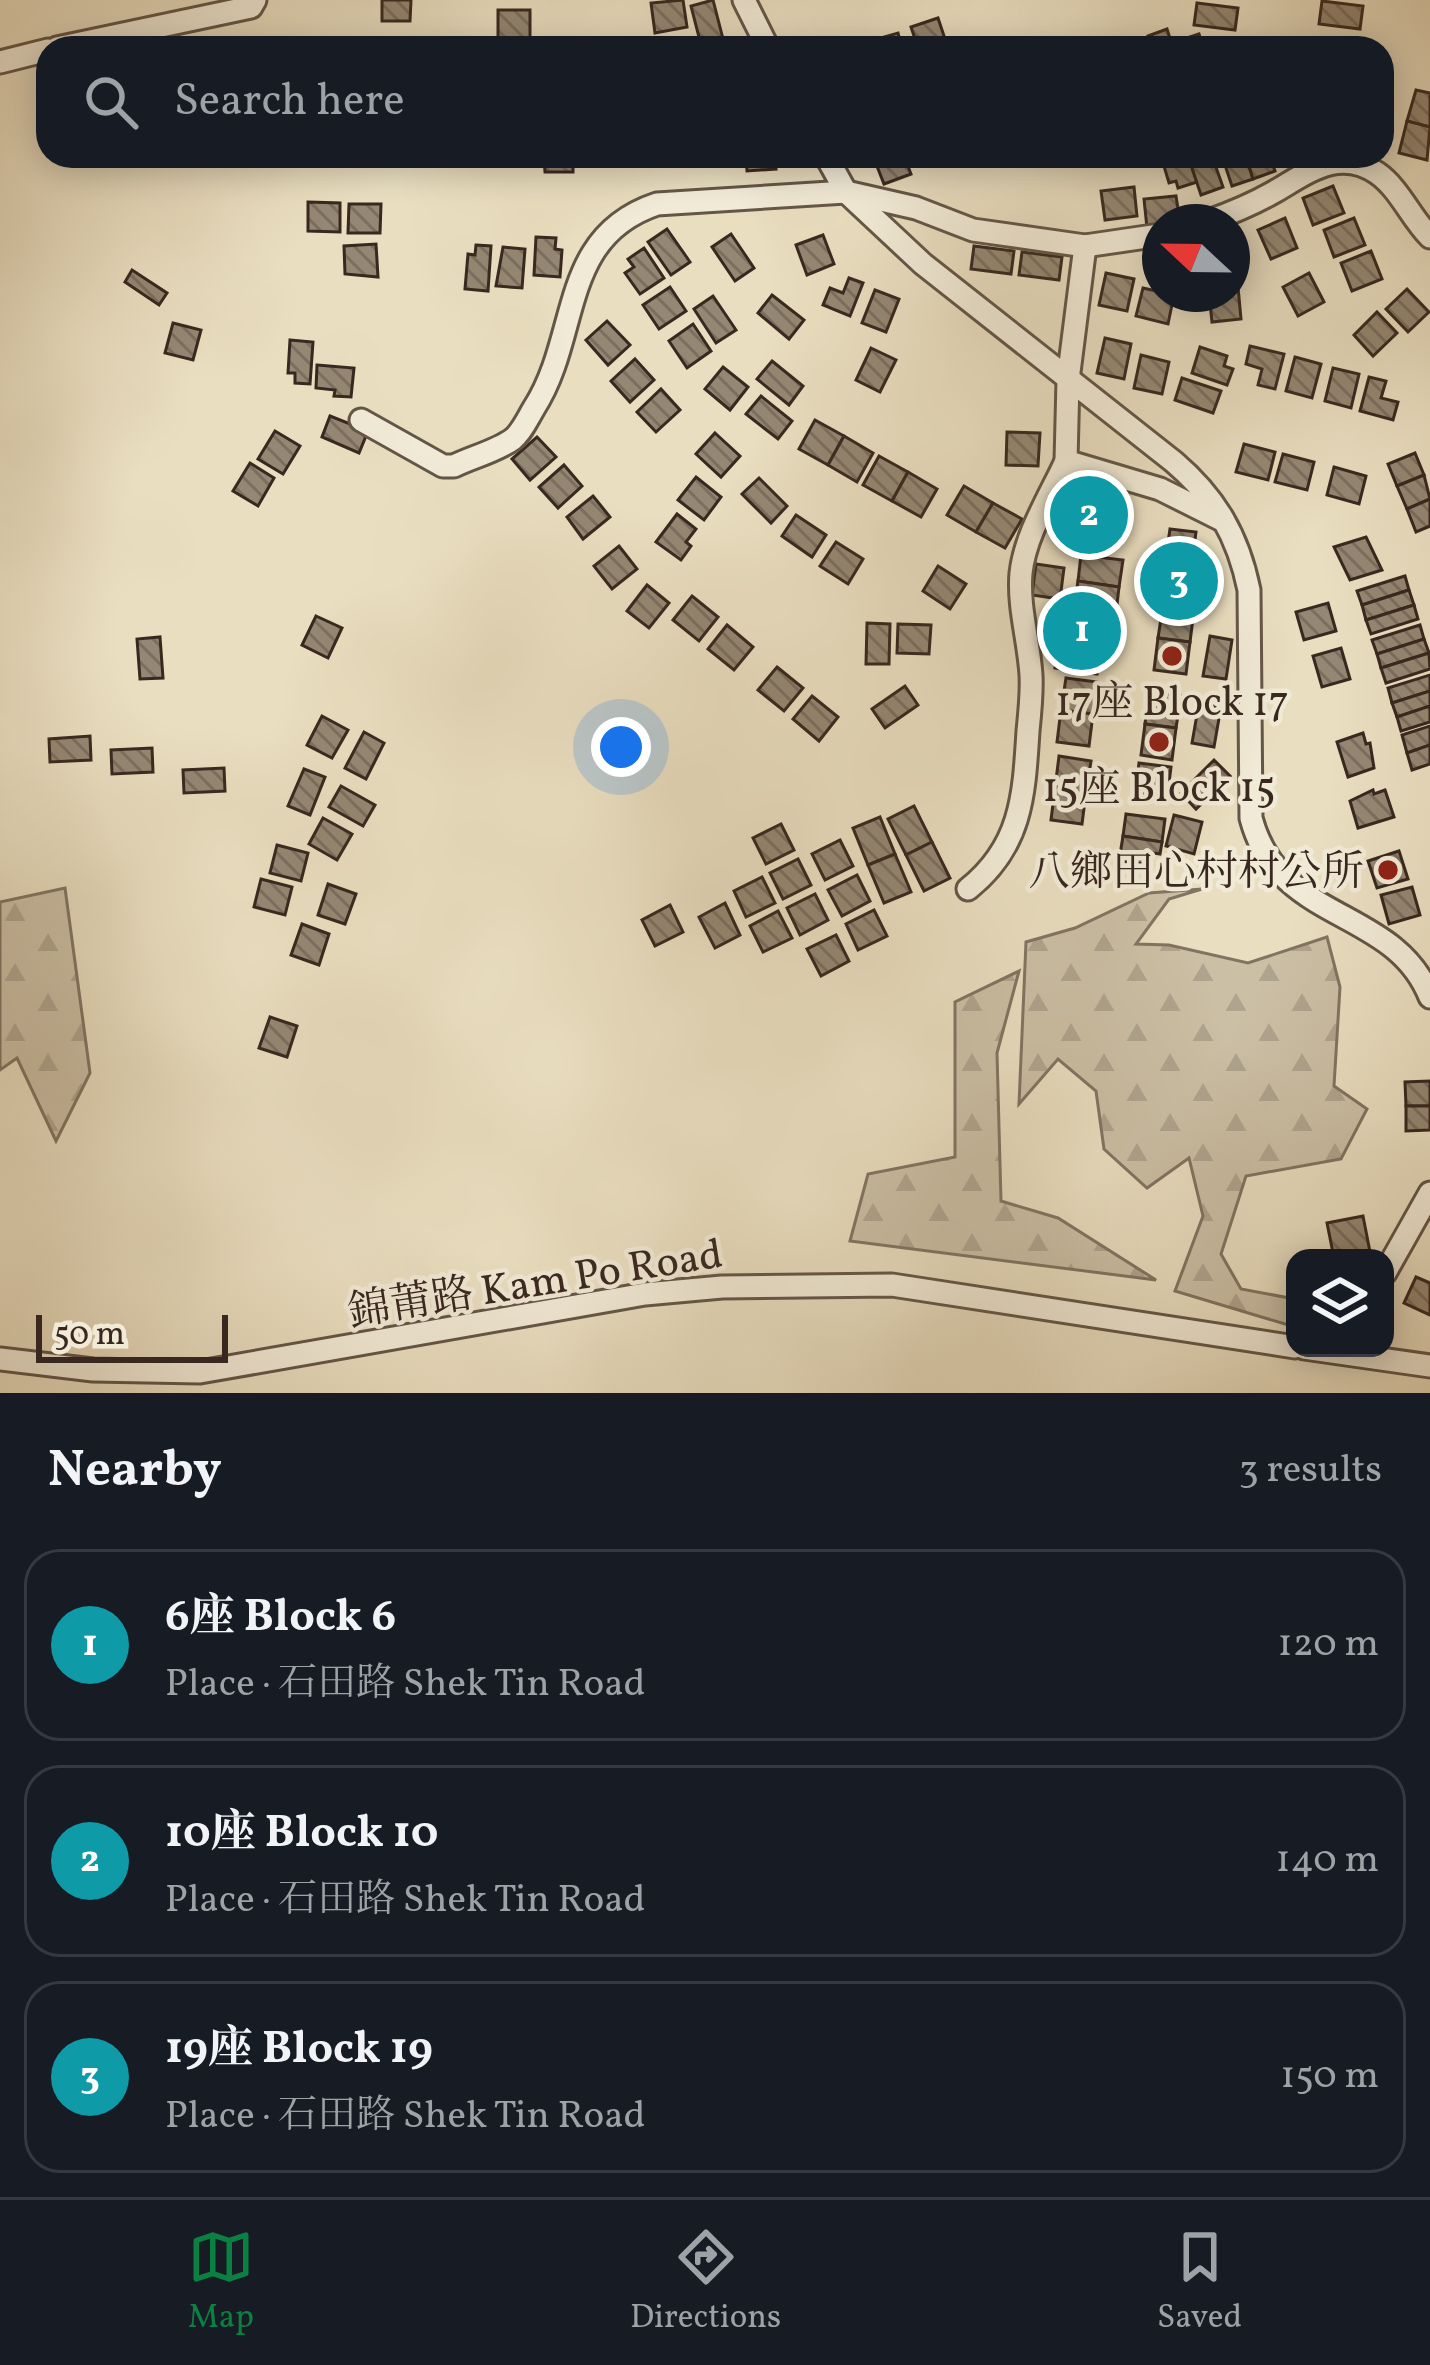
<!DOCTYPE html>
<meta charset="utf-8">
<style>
:root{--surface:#171b24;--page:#20242c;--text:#f1f3f6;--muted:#9ea1a6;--line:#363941;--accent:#0b8043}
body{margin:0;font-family:Vollkorn,"Noto Serif TC",serif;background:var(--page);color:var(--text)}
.controls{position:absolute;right:36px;bottom:36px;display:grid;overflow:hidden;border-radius:24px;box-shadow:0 6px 30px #0003}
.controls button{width:108px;height:108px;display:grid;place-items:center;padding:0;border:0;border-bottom:3px solid var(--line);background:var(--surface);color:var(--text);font:60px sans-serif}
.compass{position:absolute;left:1142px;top:204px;width:108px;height:108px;border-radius:50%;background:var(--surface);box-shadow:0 6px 30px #0003;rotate:292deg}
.scale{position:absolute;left:36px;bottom:30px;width:192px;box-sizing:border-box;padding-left:12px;border:6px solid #38281f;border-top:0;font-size:33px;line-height:42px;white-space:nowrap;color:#38281f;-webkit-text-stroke:9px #f1ead6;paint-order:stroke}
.you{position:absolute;left:621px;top:747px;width:42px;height:42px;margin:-30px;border:9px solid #fff;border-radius:50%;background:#1a73e8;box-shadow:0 0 0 18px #1a73e833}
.badge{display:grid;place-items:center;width:78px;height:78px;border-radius:50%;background:var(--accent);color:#fff;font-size:39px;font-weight:700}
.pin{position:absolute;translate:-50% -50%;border:6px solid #fff;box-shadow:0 3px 12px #0006}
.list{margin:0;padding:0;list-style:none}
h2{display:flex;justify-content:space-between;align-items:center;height:156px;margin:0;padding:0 48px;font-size:51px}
h2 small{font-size:39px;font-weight:400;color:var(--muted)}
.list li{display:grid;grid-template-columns:78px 1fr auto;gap:36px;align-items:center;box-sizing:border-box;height:192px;margin:0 24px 24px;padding:0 24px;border:3px solid var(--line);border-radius:36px}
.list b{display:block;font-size:45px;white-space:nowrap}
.list p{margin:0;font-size:39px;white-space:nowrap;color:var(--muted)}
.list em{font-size:39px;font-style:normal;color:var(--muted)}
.icon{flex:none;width:66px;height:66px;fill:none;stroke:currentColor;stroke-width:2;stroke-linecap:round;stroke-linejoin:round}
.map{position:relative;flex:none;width:1430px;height:1393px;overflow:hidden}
.search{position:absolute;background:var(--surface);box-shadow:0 6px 30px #0003;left:36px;right:36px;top:36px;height:132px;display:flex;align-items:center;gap:30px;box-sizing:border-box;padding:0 42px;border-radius:36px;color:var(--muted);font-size:45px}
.sheet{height:804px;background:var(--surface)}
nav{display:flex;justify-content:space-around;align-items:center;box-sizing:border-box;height:168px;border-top:3px solid var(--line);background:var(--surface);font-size:33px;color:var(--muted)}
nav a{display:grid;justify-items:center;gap:6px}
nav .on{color:var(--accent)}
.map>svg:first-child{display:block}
.forest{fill:url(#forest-firs);stroke:#827462;stroke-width:3}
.building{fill:url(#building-back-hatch);stroke:#38281f;stroke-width:3}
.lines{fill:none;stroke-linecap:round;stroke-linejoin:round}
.minor-casing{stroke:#645647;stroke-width:27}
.minor{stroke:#f1ead6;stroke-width:21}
.poi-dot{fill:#8f2418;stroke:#f1ead6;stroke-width:4.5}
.labels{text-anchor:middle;stroke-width:9;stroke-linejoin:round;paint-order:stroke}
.poi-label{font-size:42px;fill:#38281f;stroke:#f1ead6}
.street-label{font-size:42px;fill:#38281f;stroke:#f1ead6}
</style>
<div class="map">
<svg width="1430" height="1393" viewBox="0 0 1430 1393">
<defs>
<pattern id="forest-firs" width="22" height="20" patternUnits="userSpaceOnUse" patternTransform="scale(3)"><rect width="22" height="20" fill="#cbbfa5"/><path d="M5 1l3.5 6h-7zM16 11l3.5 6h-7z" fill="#afa48e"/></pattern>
<pattern id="building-back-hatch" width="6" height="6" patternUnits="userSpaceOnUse" patternTransform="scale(3)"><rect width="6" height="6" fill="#948773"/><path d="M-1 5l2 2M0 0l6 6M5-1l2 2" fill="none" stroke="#7a6e5e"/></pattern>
</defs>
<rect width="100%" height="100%" fill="#e9dec0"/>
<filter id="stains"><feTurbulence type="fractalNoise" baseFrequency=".00167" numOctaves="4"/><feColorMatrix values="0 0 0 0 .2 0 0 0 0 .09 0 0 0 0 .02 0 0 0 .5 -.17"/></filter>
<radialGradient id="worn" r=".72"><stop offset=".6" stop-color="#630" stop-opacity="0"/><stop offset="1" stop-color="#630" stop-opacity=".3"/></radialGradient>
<g class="forest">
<polygon points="65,888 90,1073 56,1141 17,1058 0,1070 0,902"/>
<polygon points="1202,889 1169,899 1136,944 1169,945 1248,963 1327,937 1340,987 1334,1086 1367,1109 1341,1159 1246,1176 1221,1254 1241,1289 1295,1299 1295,1327 1175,1291 1203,1216 1189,1158 1147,1188 1104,1149 1096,1091 1058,1059 1019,1104 1026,942 1075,928 1149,893"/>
<polygon points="1019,971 997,1053 1001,1201 1058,1218 1156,1280 850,1241 868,1174 955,1157 955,1002"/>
</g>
<g class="building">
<polygon points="382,0 411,0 410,21 382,21"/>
<polygon points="683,0 687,27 655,33 651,3"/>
<polygon points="713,0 723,39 701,45 691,6"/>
<polygon points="1322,1 1363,6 1360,29 1319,24"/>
<polygon points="1197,3 1238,8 1235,30 1194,25"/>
<rect x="498" y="10" width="32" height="29"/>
<polygon points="938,18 948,48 918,48 911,27"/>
<polygon points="1167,29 1173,48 1145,48 1150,43 1148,36"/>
<polygon points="898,33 902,48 872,48 870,41"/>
<polygon points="1199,34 1202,44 1215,40 1218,48 1184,48 1181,40"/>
<polygon points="1416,90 1430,93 1430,127 1407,121"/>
<polygon points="1407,121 1430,127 1427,160 1399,153"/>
<polygon points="544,156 573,156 573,172 545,172"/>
<polygon points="746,156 775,156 776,169 747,171"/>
<polygon points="873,156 904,156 911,174 884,184"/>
<polygon points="1161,156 1188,156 1197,182 1178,188 1176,181 1169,183"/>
<polygon points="1188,156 1212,156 1223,187 1201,195"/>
<polygon points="1222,156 1246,156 1253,179 1232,186"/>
<polygon points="1246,156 1270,156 1275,171 1253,179"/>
<polygon points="1333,186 1344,213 1313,225 1303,198"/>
<polygon points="1134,187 1137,216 1105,220 1101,191"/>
<polygon points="1176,196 1180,222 1160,222 1160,226 1147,228 1144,199"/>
<polygon points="308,202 340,203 340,232 308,231"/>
<polygon points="349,204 381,204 380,233 348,233"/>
<polygon points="1285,218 1297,248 1271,259 1258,230"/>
<polygon points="1354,218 1365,245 1334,257 1324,230"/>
<polygon points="667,229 690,262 671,275 648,242"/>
<polygon points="731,234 754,268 735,281 712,247"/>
<polygon points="823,235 834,264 807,275 796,245"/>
<polygon points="536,237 556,238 555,249 562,250 560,277 534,275"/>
<polygon points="376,244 378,277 345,274 344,246"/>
<polygon points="476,245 491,246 488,291 465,289 468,254 475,255"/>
<polygon points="974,246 1014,251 1011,274 971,269"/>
<polygon points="503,247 525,249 522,288 496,286"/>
<polygon points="644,248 664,278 640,294 625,273 634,267 628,259"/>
<polygon points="1371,251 1382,279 1352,291 1341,263"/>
<polygon points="1022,252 1062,257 1059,280 1019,275"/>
<polygon points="132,270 167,293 159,305 125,282"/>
<polygon points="1106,273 1134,279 1127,311 1099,305"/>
<polygon points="1309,273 1324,302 1298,316 1283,287"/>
<polygon points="849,278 863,283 850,316 823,305 830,288 843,293"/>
<polygon points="670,287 686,311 659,329 643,305"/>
<polygon points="1238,287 1241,319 1212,322 1209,294 1232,294 1232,288"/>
<polygon points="1143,288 1174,295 1168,324 1136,316"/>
<polygon points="1407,289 1429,312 1408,332 1386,309"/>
<polygon points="875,290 899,299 886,332 862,323"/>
<polygon points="772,295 804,320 789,339 758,313"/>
<polygon points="713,296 736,330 716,343 694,309"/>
<polygon points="1377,312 1397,333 1373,356 1354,335"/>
<polygon points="607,321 630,345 608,365 586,340"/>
<polygon points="173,323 201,330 193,360 165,353"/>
<polygon points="693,324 711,351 687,368 669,341"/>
<polygon points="1105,338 1131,344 1124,379 1097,373"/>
<polygon points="290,340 313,342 310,384 295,383 295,373 288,373"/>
<polygon points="1250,346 1284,354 1275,389 1258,385 1262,369 1246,364"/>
<polygon points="1200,347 1227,356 1224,366 1233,369 1227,385 1192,373"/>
<polygon points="871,348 896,360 880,392 856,380"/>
<polygon points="1141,355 1169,362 1162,394 1134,388"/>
<polygon points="1295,357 1321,364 1312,398 1286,391"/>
<polygon points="635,359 654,380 630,402 611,381"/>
<polygon points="772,361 803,386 789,405 757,379"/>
<polygon points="317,365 354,368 351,397 334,396 335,390 316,388"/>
<polygon points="723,367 748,387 730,410 705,389"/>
<polygon points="1333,368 1359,374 1351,408 1325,401"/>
<polygon points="1369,377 1386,381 1381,398 1398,402 1393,420 1360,411"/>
<polygon points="1182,378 1221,391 1213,413 1175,400"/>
<polygon points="661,389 680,410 656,432 637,412"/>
<polygon points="761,396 792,421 778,439 746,414"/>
<polygon points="330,416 368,431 359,453 322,437"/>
<polygon points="815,420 844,436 828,465 799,449"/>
<polygon points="275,431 300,446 283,474 258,459"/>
<polygon points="1007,432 1040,433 1038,466 1006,465"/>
<polygon points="715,433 740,456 721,477 696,454"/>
<polygon points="844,436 873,453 857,482 828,465"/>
<polygon points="537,437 556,457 530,480 512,459"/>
<polygon points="1244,444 1275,452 1268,480 1236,472"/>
<polygon points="1415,453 1424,475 1397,486 1388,464"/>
<polygon points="1283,454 1314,462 1307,490 1275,482"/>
<polygon points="879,456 908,472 892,501 863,485"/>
<polygon points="250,463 274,478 258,506 233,491"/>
<polygon points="564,465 582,486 558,508 539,487"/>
<polygon points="1334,467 1366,476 1359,504 1327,495"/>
<polygon points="908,472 937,489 921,517 892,501"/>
<polygon points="1424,475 1430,499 1407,509 1397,486"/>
<polygon points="696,477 721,497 704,520 678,500"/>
<polygon points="759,478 787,506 771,523 742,494"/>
<polygon points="964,486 993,503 976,532 947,515"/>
<polygon points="1082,488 1105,492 1097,542 1074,538"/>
<polygon points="1105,492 1128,496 1120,545 1097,542"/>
<polygon points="593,496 610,517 583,539 567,517"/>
<polygon points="1430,499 1430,526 1416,532 1407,509"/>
<polygon points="993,503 1022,519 1005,548 976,532"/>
<polygon points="677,514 696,529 686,542 691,546 681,560 656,542"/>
<polygon points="796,515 826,535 812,557 782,536"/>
<polygon points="1170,529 1196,532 1194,547 1200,548 1197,567 1165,563"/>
<polygon points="1366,537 1382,570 1350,580 1334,547"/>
<polygon points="836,542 863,559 848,584 820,566"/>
<polygon points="619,546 637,569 612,589 594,566"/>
<polygon points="1081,555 1123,560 1119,587 1078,581"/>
<polygon points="1165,563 1197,567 1193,599 1161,595"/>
<polygon points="1036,564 1064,568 1060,599 1032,595"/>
<polygon points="938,566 966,584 950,609 923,591"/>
<polygon points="1405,576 1409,590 1362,605 1357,591"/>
<polygon points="1078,581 1119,587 1116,613 1074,608"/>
<polygon points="647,585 669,603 649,628 627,611"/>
<polygon points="1409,590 1414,605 1366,620 1362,605"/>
<polygon points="692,596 718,617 699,641 673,620"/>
<polygon points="1328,603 1336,631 1304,640 1296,612"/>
<polygon points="1414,605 1418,619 1371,634 1366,620"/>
<polygon points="1163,606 1194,610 1190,642 1158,638"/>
<polygon points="1063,615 1104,620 1101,647 1059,641"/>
<polygon points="316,616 342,628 328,658 302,645"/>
<polygon points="867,623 890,624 889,664 866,664"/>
<polygon points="898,624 931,625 929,654 897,653"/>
<polygon points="727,625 753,647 734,670 708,649"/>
<polygon points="1420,625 1424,639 1377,654 1372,640"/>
<polygon points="1210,636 1232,640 1226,679 1203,676"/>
<polygon points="160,637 163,678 140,679 137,639"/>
<polygon points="1158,638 1190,642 1186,674 1154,670"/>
<polygon points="1424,639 1429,653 1381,668 1377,654"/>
<polygon points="1059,641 1101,647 1097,674 1055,668"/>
<polygon points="1341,648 1350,679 1322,687 1313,656"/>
<polygon points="1429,653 1430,669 1386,683 1381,668"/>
<polygon points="777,667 803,688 784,711 758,690"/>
<polygon points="1430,675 1430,691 1392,703 1388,688"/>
<polygon points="1066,678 1097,682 1093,714 1061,710"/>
<polygon points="905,686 918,705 885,728 872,709"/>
<polygon points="1430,691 1430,706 1397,717 1392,703"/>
<polygon points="1149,692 1181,696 1176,728 1145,724"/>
<polygon points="812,696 838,717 819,741 793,719"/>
<polygon points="1199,703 1221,707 1214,747 1192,743"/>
<polygon points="1430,706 1430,722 1401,731 1397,717"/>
<polygon points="1061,710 1093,714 1089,746 1057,742"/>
<polygon points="322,716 348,730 332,758 307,745"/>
<polygon points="1145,724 1176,728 1172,760 1141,755"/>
<polygon points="1430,726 1430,745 1407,753 1402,735"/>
<polygon points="364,732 384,743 366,779 345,768"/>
<polygon points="1363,733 1366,744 1370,743 1374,768 1348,777 1337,742"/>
<polygon points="90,736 91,760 50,762 49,739"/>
<polygon points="1430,745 1430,764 1412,770 1407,753"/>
<polygon points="152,748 153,772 112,774 111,750"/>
<polygon points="1059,756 1091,761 1086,793 1055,788"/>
<polygon points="1214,760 1230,776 1196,809 1181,793"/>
<polygon points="1139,763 1171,767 1167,799 1135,794"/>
<polygon points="224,768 225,791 184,793 183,770"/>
<polygon points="304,769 325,777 310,815 288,806"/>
<polygon points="341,786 375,805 363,826 329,807"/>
<polygon points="1055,788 1086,793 1082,824 1051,820"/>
<polygon points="1373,790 1374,794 1385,790 1394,817 1358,828 1350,801"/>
<polygon points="914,806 932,842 906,855 888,819"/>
<polygon points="1126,814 1165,819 1162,842 1123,836"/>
<polygon points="1174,815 1202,822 1194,854 1166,846"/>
<polygon points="880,817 895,854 868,865 853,828"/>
<polygon points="323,818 352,834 337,860 309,844"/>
<polygon points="781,824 794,850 766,864 753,838"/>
<polygon points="1123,836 1162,842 1160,854 1147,852 1146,864 1119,861"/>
<polygon points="840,840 853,866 825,880 812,854"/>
<polygon points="932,842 950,878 924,891 906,855"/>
<polygon points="277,845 308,853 301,881 270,873"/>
<polygon points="1399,851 1408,879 1377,888 1368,861"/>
<polygon points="895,854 911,892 884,903 868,865"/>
<polygon points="798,859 811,885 783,899 770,873"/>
<polygon points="857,875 870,901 842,916 828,890"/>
<polygon points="762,877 775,903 746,917 734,891"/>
<polygon points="261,879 292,887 285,915 254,907"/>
<polygon points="328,884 356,894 345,924 318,915"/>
<polygon points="1412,887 1420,915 1389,924 1381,895"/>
<polygon points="815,894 828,920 800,935 787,908"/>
<polygon points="725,903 740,935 715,948 699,917"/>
<polygon points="670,905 683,932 655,946 642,920"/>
<polygon points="874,910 887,936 858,950 846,924"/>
<polygon points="778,911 792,938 763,952 750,926"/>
<polygon points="302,924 329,934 319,965 291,955"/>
<polygon points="836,935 849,961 821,976 807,949"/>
<polygon points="270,1017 297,1026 287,1057 259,1048"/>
<polygon points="1430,1081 1430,1106 1406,1106 1405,1082"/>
<polygon points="1406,1106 1430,1106 1430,1130 1406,1131"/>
<polygon points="1363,1216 1370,1252 1334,1258 1327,1223"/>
<polygon points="1416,1277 1430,1283 1430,1315 1404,1303"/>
</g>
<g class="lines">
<defs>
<g id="minor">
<polyline points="744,0 768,48"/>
<polyline points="57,48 251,7 255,0"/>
<polyline points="0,62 48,50"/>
<path d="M826 156 846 192 923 264 1174 462C1216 498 1238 536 1249 590L1251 818C1279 925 1394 906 1430 997"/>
<path d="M1206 222C1229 214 1253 204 1274 192 1307 173 1339 147 1377 173 1399 188 1411 218 1430 237"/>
<polyline points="1085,246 1068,380 1066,461 1160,489 1222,520"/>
<path d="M361 420 443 466H454C472 457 497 451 513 439 522 432 528 418 534 408 581 335 558 237 657 204L846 192 916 208 973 230 1085 246 1160 235"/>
<path d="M968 889C1022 846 1024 795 1028 731 1030 712 1032 693 1031 675 1029 641 1018 607 1021 573 1025 535 1050 496 1066 461"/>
<polyline points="1385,1273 1430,1193"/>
<polyline points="1304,1348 1430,1366"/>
<polyline points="0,1359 93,1370 200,1372 645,1294 722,1287 892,1285 1295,1347"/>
</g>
</defs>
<use href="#minor" class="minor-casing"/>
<use href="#minor" class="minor"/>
</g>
<g class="poi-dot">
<circle cx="1172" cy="656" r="12"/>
<circle cx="1159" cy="742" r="12"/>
<circle cx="1388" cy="870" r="12"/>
</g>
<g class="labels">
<g class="poi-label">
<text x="1172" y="715">17座 Block 17</text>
<text x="1159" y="801">15座 Block 15</text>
<text x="1364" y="885" text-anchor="end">八鄉田心村村公所</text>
</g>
<g class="street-label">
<text transform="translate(535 1281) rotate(-9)" y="15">錦莆路 Kam Po Road</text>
</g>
</g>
<rect width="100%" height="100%" filter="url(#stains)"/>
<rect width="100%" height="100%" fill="url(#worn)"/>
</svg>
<div class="controls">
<button><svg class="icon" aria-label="layers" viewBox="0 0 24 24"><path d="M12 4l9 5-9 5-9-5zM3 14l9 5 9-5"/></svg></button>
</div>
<svg class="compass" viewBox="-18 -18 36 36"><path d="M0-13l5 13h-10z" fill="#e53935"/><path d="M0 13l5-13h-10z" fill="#9ea1a6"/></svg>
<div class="scale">50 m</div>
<div class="you"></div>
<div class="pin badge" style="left:1082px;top:631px;background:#0f9aa8">1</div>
<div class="pin badge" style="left:1089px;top:515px;background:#0f9aa8">2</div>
<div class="pin badge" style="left:1179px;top:581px;background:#0f9aa8">3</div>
<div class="search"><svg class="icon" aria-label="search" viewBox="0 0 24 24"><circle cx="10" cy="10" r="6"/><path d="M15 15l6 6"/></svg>Search here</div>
</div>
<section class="sheet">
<h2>Nearby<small>3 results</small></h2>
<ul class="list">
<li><span class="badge" style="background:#0f9aa8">1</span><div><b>6座 Block 6</b><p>Place · 石田路 Shek Tin Road</p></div><em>120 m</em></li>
<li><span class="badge" style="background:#0f9aa8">2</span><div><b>10座 Block 10</b><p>Place · 石田路 Shek Tin Road</p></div><em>140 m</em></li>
<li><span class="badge" style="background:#0f9aa8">3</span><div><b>19座 Block 19</b><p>Place · 石田路 Shek Tin Road</p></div><em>150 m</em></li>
</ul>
</section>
<nav>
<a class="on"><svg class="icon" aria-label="map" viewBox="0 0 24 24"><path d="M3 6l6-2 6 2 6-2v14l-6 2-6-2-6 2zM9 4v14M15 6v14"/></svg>Map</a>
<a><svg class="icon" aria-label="directions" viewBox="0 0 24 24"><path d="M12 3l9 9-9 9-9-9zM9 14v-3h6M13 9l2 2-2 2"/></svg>Directions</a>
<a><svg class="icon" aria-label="saved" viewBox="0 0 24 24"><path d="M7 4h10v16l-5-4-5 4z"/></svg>Saved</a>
</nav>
